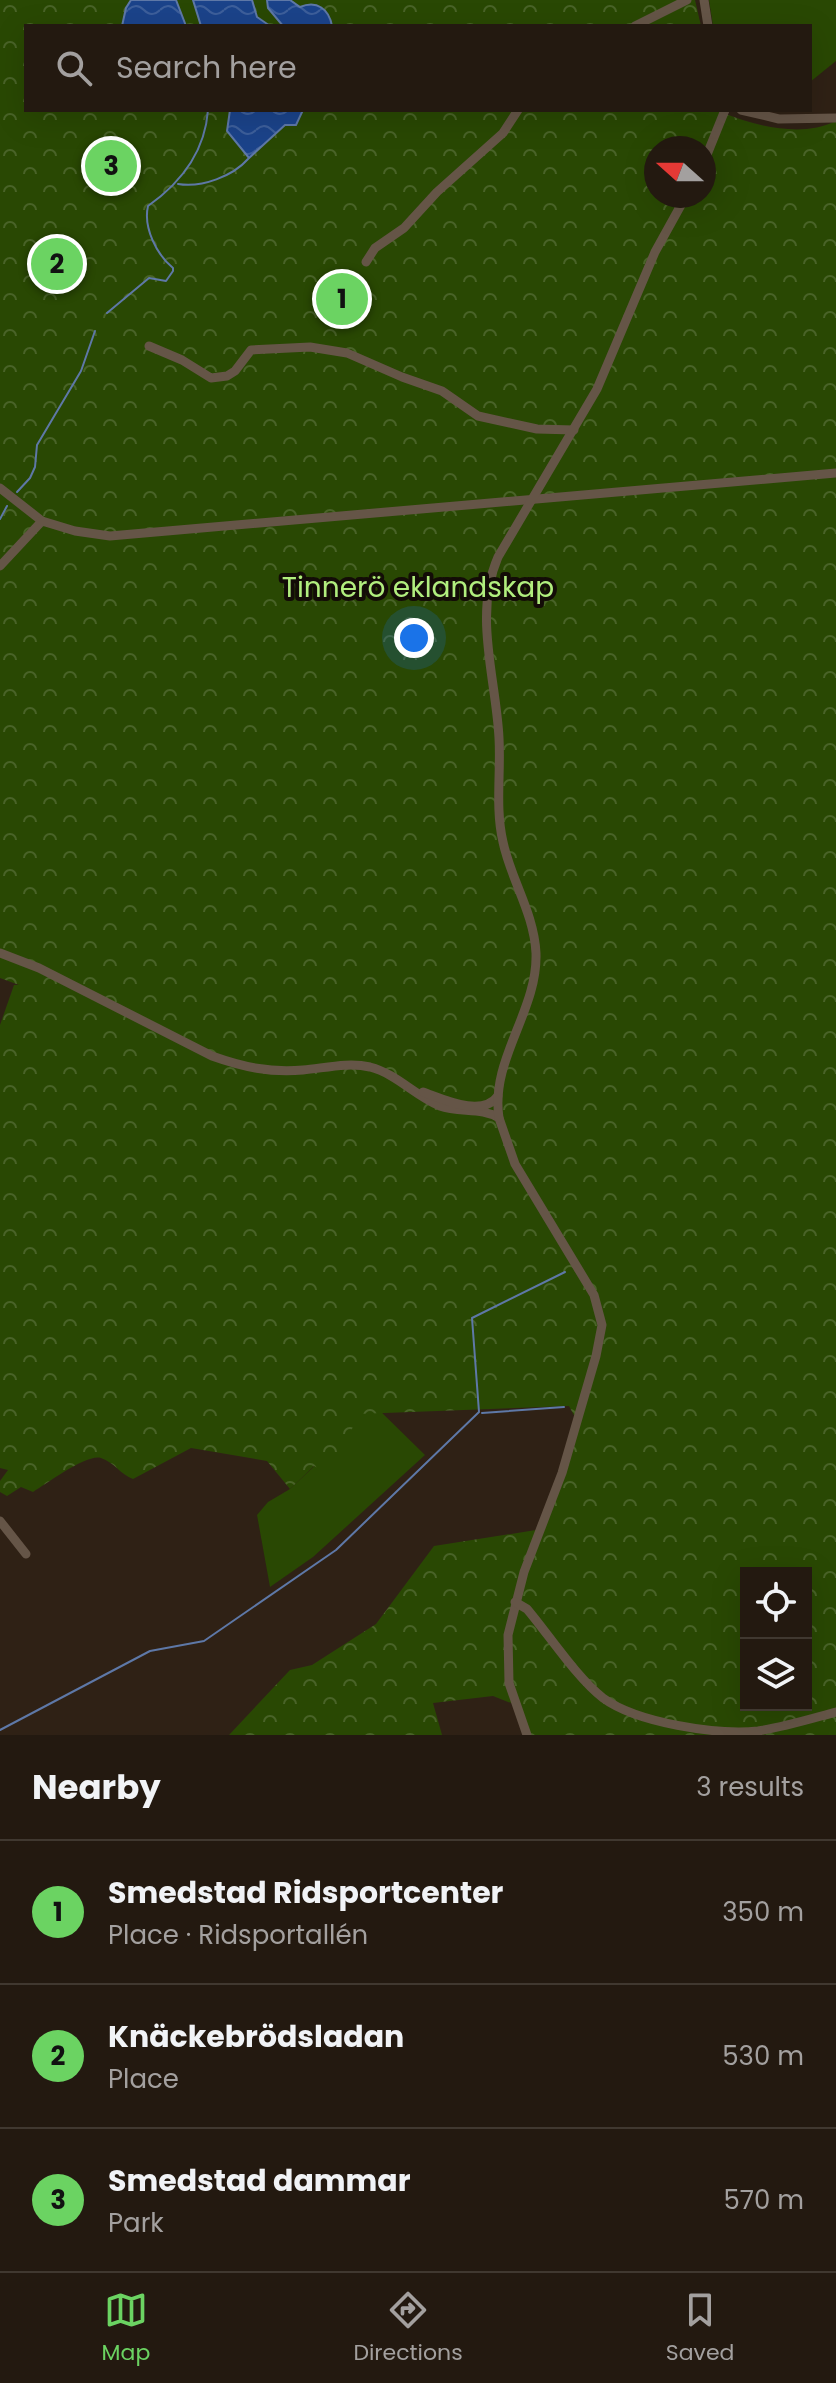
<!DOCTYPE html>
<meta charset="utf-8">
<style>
:root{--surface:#231910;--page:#2b2219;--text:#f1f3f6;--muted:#a3a09f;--line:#403830;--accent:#6bd362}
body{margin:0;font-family:Poppins,sans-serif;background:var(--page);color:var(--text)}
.controls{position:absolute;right:24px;bottom:24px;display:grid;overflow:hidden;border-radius:0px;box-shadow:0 8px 32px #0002}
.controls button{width:72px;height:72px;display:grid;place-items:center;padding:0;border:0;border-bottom:2px solid var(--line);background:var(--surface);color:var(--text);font:40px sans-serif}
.compass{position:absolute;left:644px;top:136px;width:72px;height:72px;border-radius:50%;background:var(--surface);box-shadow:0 8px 32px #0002;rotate:291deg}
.you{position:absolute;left:414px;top:638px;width:28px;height:28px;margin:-20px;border:6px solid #fff;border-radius:50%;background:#1a73e8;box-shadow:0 0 0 12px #1a73e833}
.badge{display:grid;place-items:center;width:52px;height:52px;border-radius:50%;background:var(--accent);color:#111;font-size:26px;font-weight:700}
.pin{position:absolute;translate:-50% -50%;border:4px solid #fff;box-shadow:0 2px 8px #0006}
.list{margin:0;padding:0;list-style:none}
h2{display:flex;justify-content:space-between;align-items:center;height:104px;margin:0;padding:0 32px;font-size:34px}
h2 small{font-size:26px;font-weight:400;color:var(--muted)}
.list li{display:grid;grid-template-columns:52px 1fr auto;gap:24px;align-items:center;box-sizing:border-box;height:144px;padding:0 32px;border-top:2px solid var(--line)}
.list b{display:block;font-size:30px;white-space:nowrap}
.list p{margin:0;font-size:26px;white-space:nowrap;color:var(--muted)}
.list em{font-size:26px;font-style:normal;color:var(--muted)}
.icon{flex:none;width:44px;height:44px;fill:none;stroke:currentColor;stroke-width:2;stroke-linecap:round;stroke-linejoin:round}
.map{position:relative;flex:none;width:836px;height:1735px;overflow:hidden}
.search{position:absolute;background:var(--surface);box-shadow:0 8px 32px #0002;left:24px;right:24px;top:24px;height:88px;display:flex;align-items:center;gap:20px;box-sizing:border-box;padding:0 28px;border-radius:0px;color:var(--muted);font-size:30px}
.sheet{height:536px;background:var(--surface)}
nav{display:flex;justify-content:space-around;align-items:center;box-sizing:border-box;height:112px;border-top:2px solid var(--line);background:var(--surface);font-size:22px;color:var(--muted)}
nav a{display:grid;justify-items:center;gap:4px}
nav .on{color:var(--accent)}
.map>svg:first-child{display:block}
.green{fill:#294803}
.forest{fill:url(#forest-crowns);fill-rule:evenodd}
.water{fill:url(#water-waves);stroke:#5e78a7;stroke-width:2}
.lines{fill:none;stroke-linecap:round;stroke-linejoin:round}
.stream{stroke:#5e78a7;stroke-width:2}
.minor{stroke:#655547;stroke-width:9}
.labels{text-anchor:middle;stroke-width:8;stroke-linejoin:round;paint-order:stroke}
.park-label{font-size:28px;fill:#b1ee7e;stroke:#130c07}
</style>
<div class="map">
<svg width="836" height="1735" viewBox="0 0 836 1735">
<defs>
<pattern id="forest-crowns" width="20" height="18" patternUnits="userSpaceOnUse" patternTransform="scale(2)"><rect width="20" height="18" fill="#294803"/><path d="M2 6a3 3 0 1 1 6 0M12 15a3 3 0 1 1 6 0" fill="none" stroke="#496328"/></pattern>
<pattern id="water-waves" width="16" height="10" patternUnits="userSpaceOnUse" patternTransform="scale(2)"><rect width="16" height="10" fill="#1b438a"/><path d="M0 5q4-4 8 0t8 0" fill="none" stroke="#3d5f9b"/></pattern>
</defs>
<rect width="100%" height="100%" fill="#2f2115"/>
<g class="green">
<polygon points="709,0 836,0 836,61 810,82 810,26 713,26"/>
<polygon points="324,1356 425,1455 313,1557 270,1587 257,1515 268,1502 290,1489 339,1443"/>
</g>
<path class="forest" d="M0 0H695L701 26H26V110H721L723 113C756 126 802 138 836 121V1735H527L516 1705 493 1696 433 1703 442 1735H229L290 1670 312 1665 376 1624 434 1546 536 1530 578 1423 569 1406 358 1414 342 1454 320 1469 314 1466 290 1489 267 1461 191 1448 133 1479C121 1475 114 1462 101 1458 86 1454 48 1483 33 1492L21 1487 7 1496 0 1492V1481L8 1470 0 1468V1025L14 985H19L0 978ZM656 148H704V196H656ZM746 1573H806V1705H746Z"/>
<g class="water">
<polygon points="131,0 176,0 186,26 122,26 126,8"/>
<polygon points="193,0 252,0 257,17 270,26 201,26"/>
<path d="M267 0H290L300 7C317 0 329 9 332 26H283L268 8Z"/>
<polygon points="230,110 303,110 296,125 285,125 249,158 227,131"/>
</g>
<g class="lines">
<g class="stream">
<path d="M178 184C202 188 233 176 248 159"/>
<path d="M107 313 149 278 166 281 173 271V268C157 255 143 228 148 206 182 182 205 152 208 110"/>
<polyline points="17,492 30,478 35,467 37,445 81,371 95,331"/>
<polyline points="0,519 7,506"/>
<polyline points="482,1413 564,1407"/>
<polyline points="0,1730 150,1651 204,1641 336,1550 479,1412 472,1318 565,1272"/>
</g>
<g class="minor">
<polyline points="704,0 708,26"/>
<polyline points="635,26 687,0"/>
<polyline points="741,110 779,119 836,118"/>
<polyline points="704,162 725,110"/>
<polyline points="366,262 375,248 404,228 437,192 503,133 518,110"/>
<polyline points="149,346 182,360 211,378 227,376 235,371 251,350 310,347 347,353 402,377 442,391 478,416 537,429 574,430"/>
<polyline points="0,488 42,521"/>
<polyline points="0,566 42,521 75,531 110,536 836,473"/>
<path d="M0 953 39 968 212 1056C243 1067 270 1073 303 1070 325 1068 348 1062 370 1067 397 1074 415 1096 440 1106 459 1113 482 1107 499 1118L515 1164 594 1295 602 1325 596 1356 562 1473 524 1572 508 1635 509 1683 527 1735"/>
<path d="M423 1092C443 1099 482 1118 498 1096"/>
<path d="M499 1118C490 1059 538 1011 536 953 534 913 511 880 503 842 495 808 501 773 499 738 496 678 473 615 498 557L597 389 655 252 686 196"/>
<polyline points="0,1521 26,1554"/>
<path d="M515 1602 527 1609C549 1635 577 1678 603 1698 637 1723 716 1735 758 1731 784 1727 810 1719 836 1712"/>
</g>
</g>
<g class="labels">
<g class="park-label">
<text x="418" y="597">Tinnerö eklandskap</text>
</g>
</g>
</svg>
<div class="controls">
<button><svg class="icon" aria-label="locate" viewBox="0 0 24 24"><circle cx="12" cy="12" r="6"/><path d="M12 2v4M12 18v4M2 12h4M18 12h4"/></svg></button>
<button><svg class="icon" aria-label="layers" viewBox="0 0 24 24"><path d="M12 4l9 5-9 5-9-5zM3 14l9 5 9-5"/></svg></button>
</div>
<svg class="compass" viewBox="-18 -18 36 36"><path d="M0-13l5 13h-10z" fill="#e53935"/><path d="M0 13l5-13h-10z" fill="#a3a09f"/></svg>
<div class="you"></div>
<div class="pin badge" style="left:342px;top:299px">1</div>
<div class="pin badge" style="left:57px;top:264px">2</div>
<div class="pin badge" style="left:111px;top:166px">3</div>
<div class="search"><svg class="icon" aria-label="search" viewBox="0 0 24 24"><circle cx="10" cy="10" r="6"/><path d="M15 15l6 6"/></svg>Search here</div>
</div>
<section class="sheet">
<h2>Nearby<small>3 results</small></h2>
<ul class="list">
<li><span class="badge">1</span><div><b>Smedstad Ridsportcenter</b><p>Place · Ridsportallén</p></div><em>350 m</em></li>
<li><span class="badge">2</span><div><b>Knäckebrödsladan</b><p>Place</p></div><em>530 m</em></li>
<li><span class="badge">3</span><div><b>Smedstad dammar</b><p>Park</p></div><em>570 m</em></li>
</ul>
</section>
<nav>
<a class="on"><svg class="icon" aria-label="map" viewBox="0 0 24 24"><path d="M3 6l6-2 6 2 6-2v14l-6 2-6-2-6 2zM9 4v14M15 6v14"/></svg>Map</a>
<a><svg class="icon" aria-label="directions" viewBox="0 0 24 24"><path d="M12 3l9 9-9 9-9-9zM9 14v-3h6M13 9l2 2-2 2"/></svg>Directions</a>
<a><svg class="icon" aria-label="saved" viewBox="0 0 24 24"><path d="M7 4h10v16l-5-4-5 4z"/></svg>Saved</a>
</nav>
